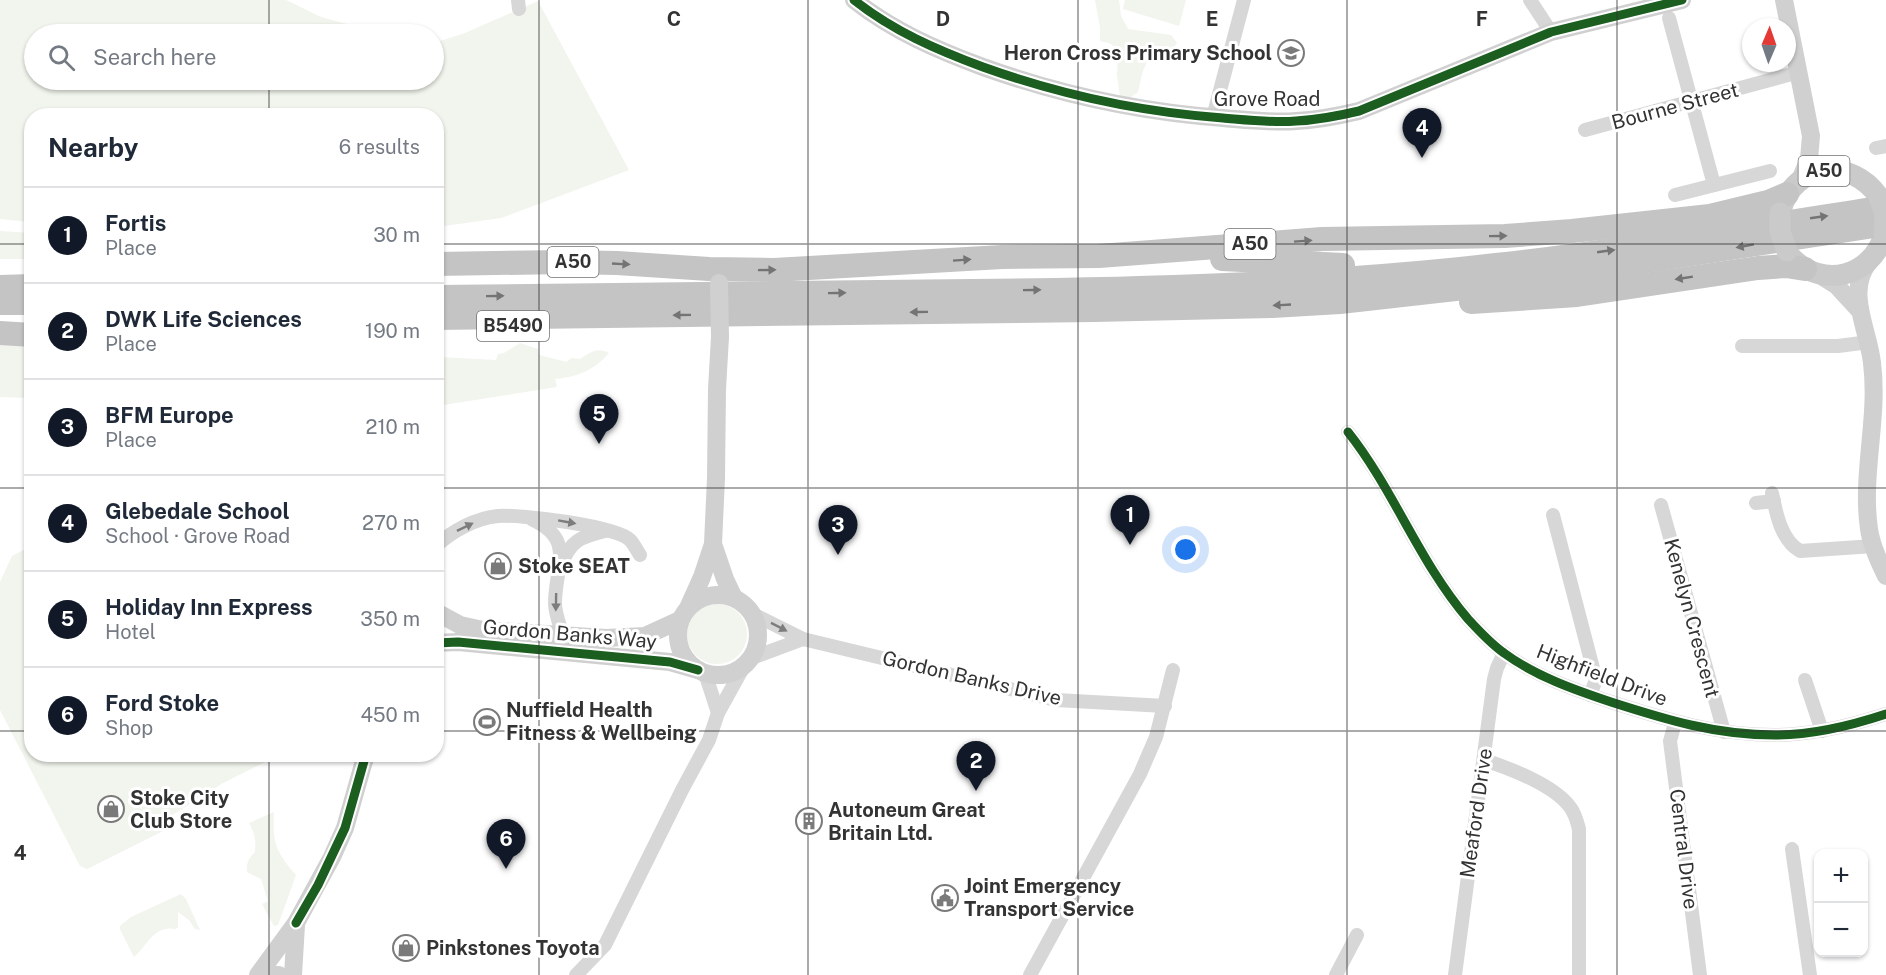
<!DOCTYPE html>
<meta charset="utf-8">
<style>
:root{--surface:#fff;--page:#f2f2f3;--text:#1f2937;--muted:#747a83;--line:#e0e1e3;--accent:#111827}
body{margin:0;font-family:"Public Sans",sans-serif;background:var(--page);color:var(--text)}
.controls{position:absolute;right:18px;bottom:18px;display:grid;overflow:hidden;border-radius:12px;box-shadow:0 2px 4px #0004}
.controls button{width:54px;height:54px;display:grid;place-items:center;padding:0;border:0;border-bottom:2px solid var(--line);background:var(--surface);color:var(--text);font:30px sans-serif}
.compass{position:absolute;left:1742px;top:18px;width:54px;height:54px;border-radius:50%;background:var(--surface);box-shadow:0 2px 4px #0004;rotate:2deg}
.you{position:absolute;left:1186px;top:550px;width:21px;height:21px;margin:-15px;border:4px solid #fff;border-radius:50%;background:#1a73e8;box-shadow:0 0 0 9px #1a73e833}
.badge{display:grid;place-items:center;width:39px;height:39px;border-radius:50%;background:var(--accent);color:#fff;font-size:20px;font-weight:700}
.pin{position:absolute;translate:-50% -50px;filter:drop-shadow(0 2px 3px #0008)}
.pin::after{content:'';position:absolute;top:32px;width:21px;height:18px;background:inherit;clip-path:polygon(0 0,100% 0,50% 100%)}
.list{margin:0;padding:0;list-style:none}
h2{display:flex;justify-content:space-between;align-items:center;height:78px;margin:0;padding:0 24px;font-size:26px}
h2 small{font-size:20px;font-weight:400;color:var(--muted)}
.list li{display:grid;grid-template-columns:39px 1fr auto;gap:18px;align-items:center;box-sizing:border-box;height:96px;padding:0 24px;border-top:2px solid var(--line)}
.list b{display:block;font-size:22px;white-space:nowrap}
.list p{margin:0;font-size:20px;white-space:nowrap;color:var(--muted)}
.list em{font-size:20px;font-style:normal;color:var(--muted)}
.icon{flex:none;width:33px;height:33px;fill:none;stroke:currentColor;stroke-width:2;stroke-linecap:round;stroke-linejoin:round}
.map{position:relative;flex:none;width:1886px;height:975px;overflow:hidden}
.search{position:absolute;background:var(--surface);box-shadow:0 2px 4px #0004;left:24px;top:24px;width:420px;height:66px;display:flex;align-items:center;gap:15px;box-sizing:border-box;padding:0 21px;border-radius:33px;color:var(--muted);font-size:22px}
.panel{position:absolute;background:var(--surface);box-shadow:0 2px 4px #0004;left:24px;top:108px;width:420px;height:654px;border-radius:24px}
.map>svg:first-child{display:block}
.green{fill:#f1f5ed}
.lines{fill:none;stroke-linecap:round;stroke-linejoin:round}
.street{stroke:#d7d7d7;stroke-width:14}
.secondary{stroke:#d0d0d0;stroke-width:18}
.primary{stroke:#cacaca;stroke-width:21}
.highway{stroke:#c4c4c4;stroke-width:24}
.secondary-bridge{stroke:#d0d0d0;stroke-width:18}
.primary-bridge{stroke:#cacaca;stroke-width:21}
.cycleway-casing{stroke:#fff;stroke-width:13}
.cycleway{stroke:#1b5e20;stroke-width:9}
.oneway{fill:#747474}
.oneway2{fill:#7d7d7d}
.grid{fill:none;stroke:#333;stroke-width:1.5;stroke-opacity:0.55}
.labels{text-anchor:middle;stroke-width:6;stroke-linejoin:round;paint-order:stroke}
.shield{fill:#fff;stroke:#707070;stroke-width:1.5}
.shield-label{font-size:18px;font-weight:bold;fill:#333}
.poi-label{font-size:20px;font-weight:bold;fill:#333;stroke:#fff;text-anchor:start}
.street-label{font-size:20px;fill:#333;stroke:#fff}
.grid-label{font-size:20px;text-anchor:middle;font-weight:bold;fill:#333;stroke:#fff;stroke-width:6;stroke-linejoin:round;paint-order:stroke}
</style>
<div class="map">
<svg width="1886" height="975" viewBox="0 0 1886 975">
<rect width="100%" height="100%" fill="#fff"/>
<g class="green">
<polygon points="0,0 286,0 321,17 383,34 34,34 34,80 434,80 434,43 465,33 538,1 629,170 501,218 437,227 436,116 32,116 31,222 0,219"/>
<path d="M1095 0H1119L1121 16 1128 29 1171 35 1177 43C1171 53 1160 50 1152 57 1142 65 1141 80 1138 92L1128 99 1120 96 1117 76 1118 49 1109 43 1100 41V27Z"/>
<polygon points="1125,0 1186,0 1179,26 1123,9"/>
<polygon points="0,231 31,233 31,259 0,259"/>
<polygon points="0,342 31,343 31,398 0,397"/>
<path d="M520 343 538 349 539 355 567 362 571 358 580 359C591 352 597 347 609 353 594 370 578 377 555 379L557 387 437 406V357L496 360 498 354 504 353Z"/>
<polygon points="31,546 32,754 279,755 223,783 171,816 175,825 87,869 80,866 0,710 0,582 12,556"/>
<circle cx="717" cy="634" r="30"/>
<path d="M274 812C272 843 276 852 296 875L278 925 274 926 262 904 268 901 261 879 247 872C246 863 249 858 255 852 256 840 255 834 249 823Z"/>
<path d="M181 894 186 899 200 930 195 929 189 920 178 912V927L176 929C153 925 148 945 134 957L120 929V926L131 917Z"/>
</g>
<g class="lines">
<g class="street">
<polyline points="518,0 519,9"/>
<polyline points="1530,0 1551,32"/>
<polyline points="1669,18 1714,185"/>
<polyline points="1213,117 1244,0"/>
<polyline points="1585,130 1799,72"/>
<polyline points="1876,148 1886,146"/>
<polyline points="1675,195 1770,171"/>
<polyline points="1742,346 1838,346 1869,342"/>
<path d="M1348 432C1394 490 1419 562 1468 619 1479 631 1491 644 1504 653 1535 676 1575 690 1611 702 1667 720 1716 735 1775 735 1813 735 1850 726 1886 714"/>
<path d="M1772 493C1776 513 1781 540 1800 551L1874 546"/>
<polyline points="1756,503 1774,501"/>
<polyline points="1661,505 1724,732"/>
<polyline points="1553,515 1596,680 1590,695"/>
<path d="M533 520C576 540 555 567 555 603 555 614 560 625 563 636"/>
<path d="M436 546C452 531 476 518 498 516 520 514 616 526 630 540 634 544 637 551 640 555"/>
<path d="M561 566C570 540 581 537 605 531"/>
<polyline points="755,615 803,639 1056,700 1165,706"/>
<polyline points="752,658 803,639"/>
<polyline points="705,673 718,713"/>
<polyline points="1805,680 1822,731"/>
<polyline points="1675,723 1670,741 1700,975"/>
<path d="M1484 760C1509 768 1554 785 1570 807 1575 813 1577 821 1579 829V975"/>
<polyline points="1792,849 1810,975"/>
<polyline points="576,975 605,945 682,790 709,740 718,713 744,666"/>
<polyline points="1030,975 1140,774 1156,737 1173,670"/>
<polyline points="1336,975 1357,935"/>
<polyline points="1455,975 1494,679 1497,668 1504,653"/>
</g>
<g class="secondary">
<path d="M854 0C893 31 937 50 983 67 1061 95 1140 112 1223 118 1247 120 1272 123 1296 121 1317 120 1338 116 1359 111L1551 32 1682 0"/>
<polyline points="1784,0 1811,136 1809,159 1799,182"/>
<path d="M1869 262C1845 291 1869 331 1872 363 1879 418 1861 474 1869 529 1871 544 1879 562 1886 576"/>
<polyline points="1820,275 1836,285 1860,311"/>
<polyline points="713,544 725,579 734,598"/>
<circle cx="718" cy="635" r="40"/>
<polyline points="689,606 702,577 713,544 716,478 717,389 720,337"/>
<polyline points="436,612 460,625 483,630 606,638 645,636 680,620"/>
<polyline points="436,643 458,642 670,662 698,670"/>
<polyline points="258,975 296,923 332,857 345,828 366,754"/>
<polyline points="266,975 279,975"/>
<polyline points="293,975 296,925"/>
</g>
<g class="primary">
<path d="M1781 210C1795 162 1852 157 1879 197"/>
<path d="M1792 258C1823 289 1871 277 1884 235"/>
</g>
<g class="highway">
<polyline points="1222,259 1343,265"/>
<polyline points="436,264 564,262 617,263 709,269 774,270 1002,257 1099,256 1322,239 1505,236 1572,231 1710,216 1768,202 1787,194"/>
<polyline points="0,287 32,286"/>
<path d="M436 297 1056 290C1203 287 1350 282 1496 265 1626 251 1756 226 1886 207"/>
<polyline points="1471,302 1577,295 1758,268 1786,266 1805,269"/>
<polyline points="0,303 32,303"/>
<polyline points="436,318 1094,310 1272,306 1340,302 1491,285 1886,224"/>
<polyline points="0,333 32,335"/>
</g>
<polyline class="secondary-bridge" points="719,283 720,337"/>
<g class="primary-bridge">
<polyline points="1879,197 1885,215 1884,235"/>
<polyline points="1780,213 1780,232 1787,251"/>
</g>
<defs>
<g id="cycleway">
<path d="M854 0C893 31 937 50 983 67 1061 95 1140 112 1223 118 1247 120 1272 123 1296 121 1317 120 1338 116 1359 111L1551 32 1682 0"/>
<path d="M1348 432C1394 490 1419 562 1468 619 1479 631 1491 644 1504 653 1535 676 1575 690 1611 702 1667 720 1716 735 1775 735 1813 735 1850 726 1886 714"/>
<polyline points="436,643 458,642 670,662 698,670"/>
<polyline points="296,923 318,885 345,828 366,754"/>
</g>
</defs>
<use href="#cycleway" class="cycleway-casing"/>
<use href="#cycleway" class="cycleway"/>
</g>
<defs><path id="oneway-solid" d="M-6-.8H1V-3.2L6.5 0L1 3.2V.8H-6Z" transform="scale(1.5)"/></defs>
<g class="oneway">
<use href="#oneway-solid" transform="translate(1819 217) rotate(-8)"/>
<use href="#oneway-solid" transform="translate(1498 236) rotate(-1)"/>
<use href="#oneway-solid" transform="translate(1303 241) rotate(-4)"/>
<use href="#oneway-solid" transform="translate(1745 246) rotate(170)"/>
<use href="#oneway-solid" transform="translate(1606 251) rotate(-8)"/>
<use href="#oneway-solid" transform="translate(962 260) rotate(-4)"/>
<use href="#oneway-solid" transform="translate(621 264) rotate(3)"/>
<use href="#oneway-solid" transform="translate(767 270) rotate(-1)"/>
<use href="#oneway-solid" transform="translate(1684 278) rotate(171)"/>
<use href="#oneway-solid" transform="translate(1032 290) rotate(-1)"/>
<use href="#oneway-solid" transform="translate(837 293) rotate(-1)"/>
<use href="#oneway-solid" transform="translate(495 296) rotate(-1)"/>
<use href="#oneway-solid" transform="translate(1282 305) rotate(177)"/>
<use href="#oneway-solid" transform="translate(919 312) rotate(179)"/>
<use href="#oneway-solid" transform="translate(682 315) rotate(179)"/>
</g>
<g class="oneway2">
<use href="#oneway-solid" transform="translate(567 522) rotate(10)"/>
<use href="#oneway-solid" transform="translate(465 527) rotate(-26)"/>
<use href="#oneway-solid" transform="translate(556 602) rotate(91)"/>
<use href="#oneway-solid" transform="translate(779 627) rotate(27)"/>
</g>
<path class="grid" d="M269 0V34M539 0V975M808 0V975M1078 0V975M1347 0V975M1617 0V975M269 80V116M0 244H32M436 244H1886M0 488H32M436 488H1886M0 731H32M436 731H1886M269 754V975"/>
<defs>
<symbol id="school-ring" viewBox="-11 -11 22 22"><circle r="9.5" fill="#fff" stroke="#7a7a7a" stroke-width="1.5"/><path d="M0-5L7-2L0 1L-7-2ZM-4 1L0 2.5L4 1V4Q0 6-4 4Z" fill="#7a7a7a"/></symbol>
<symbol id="shop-ring" viewBox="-11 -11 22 22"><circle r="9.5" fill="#fff" stroke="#7a7a7a" stroke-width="1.5"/><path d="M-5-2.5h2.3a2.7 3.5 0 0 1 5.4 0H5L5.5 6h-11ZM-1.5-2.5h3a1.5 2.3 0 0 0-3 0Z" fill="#7a7a7a"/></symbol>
<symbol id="stadium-ring" viewBox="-11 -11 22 22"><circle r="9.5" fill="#fff" stroke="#7a7a7a" stroke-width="1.5"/><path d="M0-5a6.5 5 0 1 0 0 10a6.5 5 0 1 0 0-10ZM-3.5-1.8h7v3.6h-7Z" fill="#7a7a7a"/></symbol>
<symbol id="building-ring" viewBox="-11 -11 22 22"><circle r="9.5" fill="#fff" stroke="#7a7a7a" stroke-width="1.5"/><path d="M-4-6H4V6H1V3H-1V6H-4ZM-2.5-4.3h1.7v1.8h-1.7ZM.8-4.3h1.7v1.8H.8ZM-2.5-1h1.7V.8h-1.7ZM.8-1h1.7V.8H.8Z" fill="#7a7a7a"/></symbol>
<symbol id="civic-ring" viewBox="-11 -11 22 22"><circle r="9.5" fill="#fff" stroke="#7a7a7a" stroke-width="1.5"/><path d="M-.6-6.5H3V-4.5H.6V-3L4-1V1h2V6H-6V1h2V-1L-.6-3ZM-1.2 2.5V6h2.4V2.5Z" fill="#7a7a7a"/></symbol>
</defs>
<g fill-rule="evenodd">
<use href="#school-ring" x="1276" y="38" width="30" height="30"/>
<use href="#shop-ring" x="483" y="551" width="30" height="30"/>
<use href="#stadium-ring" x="472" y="707" width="30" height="30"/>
<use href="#shop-ring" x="96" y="794" width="30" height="30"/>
<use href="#building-ring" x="794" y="806" width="30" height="30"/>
<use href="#civic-ring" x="930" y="883" width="30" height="30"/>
<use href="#shop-ring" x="391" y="933" width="30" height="30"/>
</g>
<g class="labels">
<g class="shield">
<rect x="1798.5" y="156" width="51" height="30" rx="4.5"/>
<rect x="1224.5" y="229" width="51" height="30" rx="4.5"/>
<rect x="547.5" y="247" width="51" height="30" rx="4.5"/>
<rect x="477" y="311" width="72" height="30" rx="4.5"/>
</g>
<g class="shield-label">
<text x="1824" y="177">A50</text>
<text x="1250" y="250">A50</text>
<text x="573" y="268">A50</text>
<text x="513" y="332">B5490</text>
</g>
<g class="poi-label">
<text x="1272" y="60" text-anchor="end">Heron Cross Primary School</text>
<text x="518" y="573">Stoke SEAT</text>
<text x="506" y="717">Nuffield Health<tspan x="506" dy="23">Fitness &amp; Wellbeing</tspan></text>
<text x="130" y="805">Stoke City<tspan x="130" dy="23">Club Store</tspan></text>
<text x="828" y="817">Autoneum Great<tspan x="828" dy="23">Britain Ltd.</tspan></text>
<text x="964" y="893">Joint Emergency<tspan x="964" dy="23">Transport Service</tspan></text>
<text x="426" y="955">Pinkstones Toyota</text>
</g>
<g class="street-label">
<text x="1267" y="106">Grove Road</text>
<text transform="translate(1675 106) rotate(-15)" y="7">Bourne Street</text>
<text transform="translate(1692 618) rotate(75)" y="7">Kenelyn Crescent</text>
<text transform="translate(570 634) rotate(5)" y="7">Gordon Banks Way</text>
<text transform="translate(1602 675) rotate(21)" y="7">Highfield Drive</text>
<text transform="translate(972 678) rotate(13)" y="7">Gordon Banks Drive</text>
<text transform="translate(1476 813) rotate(-82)" y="7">Meaford Drive</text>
<text transform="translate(1684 849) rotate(83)" y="7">Central Drive</text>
</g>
</g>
<g class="grid-label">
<text x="674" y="26">C</text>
<text x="943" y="26">D</text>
<text x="1212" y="26">E</text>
<text x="1482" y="26">F</text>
<text x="20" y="860">4</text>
</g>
</svg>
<div class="controls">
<button>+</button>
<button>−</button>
</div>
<svg class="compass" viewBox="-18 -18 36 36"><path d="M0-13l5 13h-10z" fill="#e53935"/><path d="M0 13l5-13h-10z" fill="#747a83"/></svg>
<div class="you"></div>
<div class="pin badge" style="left:1130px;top:545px">1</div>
<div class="pin badge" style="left:976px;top:791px">2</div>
<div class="pin badge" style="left:838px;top:555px">3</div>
<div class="pin badge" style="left:1422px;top:158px">4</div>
<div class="pin badge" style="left:599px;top:444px">5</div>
<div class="pin badge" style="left:506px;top:869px">6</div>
<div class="search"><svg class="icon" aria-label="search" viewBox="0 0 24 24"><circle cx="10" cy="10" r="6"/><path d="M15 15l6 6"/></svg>Search here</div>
<section class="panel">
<h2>Nearby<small>6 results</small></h2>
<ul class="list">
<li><span class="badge">1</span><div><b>Fortis</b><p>Place</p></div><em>30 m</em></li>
<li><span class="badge">2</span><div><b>DWK Life Sciences</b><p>Place</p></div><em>190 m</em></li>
<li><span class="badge">3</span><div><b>BFM Europe</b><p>Place</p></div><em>210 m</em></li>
<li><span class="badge">4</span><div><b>Glebedale School</b><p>School · Grove Road</p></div><em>270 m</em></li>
<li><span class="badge">5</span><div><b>Holiday Inn Express</b><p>Hotel</p></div><em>350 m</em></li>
<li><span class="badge">6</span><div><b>Ford Stoke</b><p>Shop</p></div><em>450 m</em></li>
</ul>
</section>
</div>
